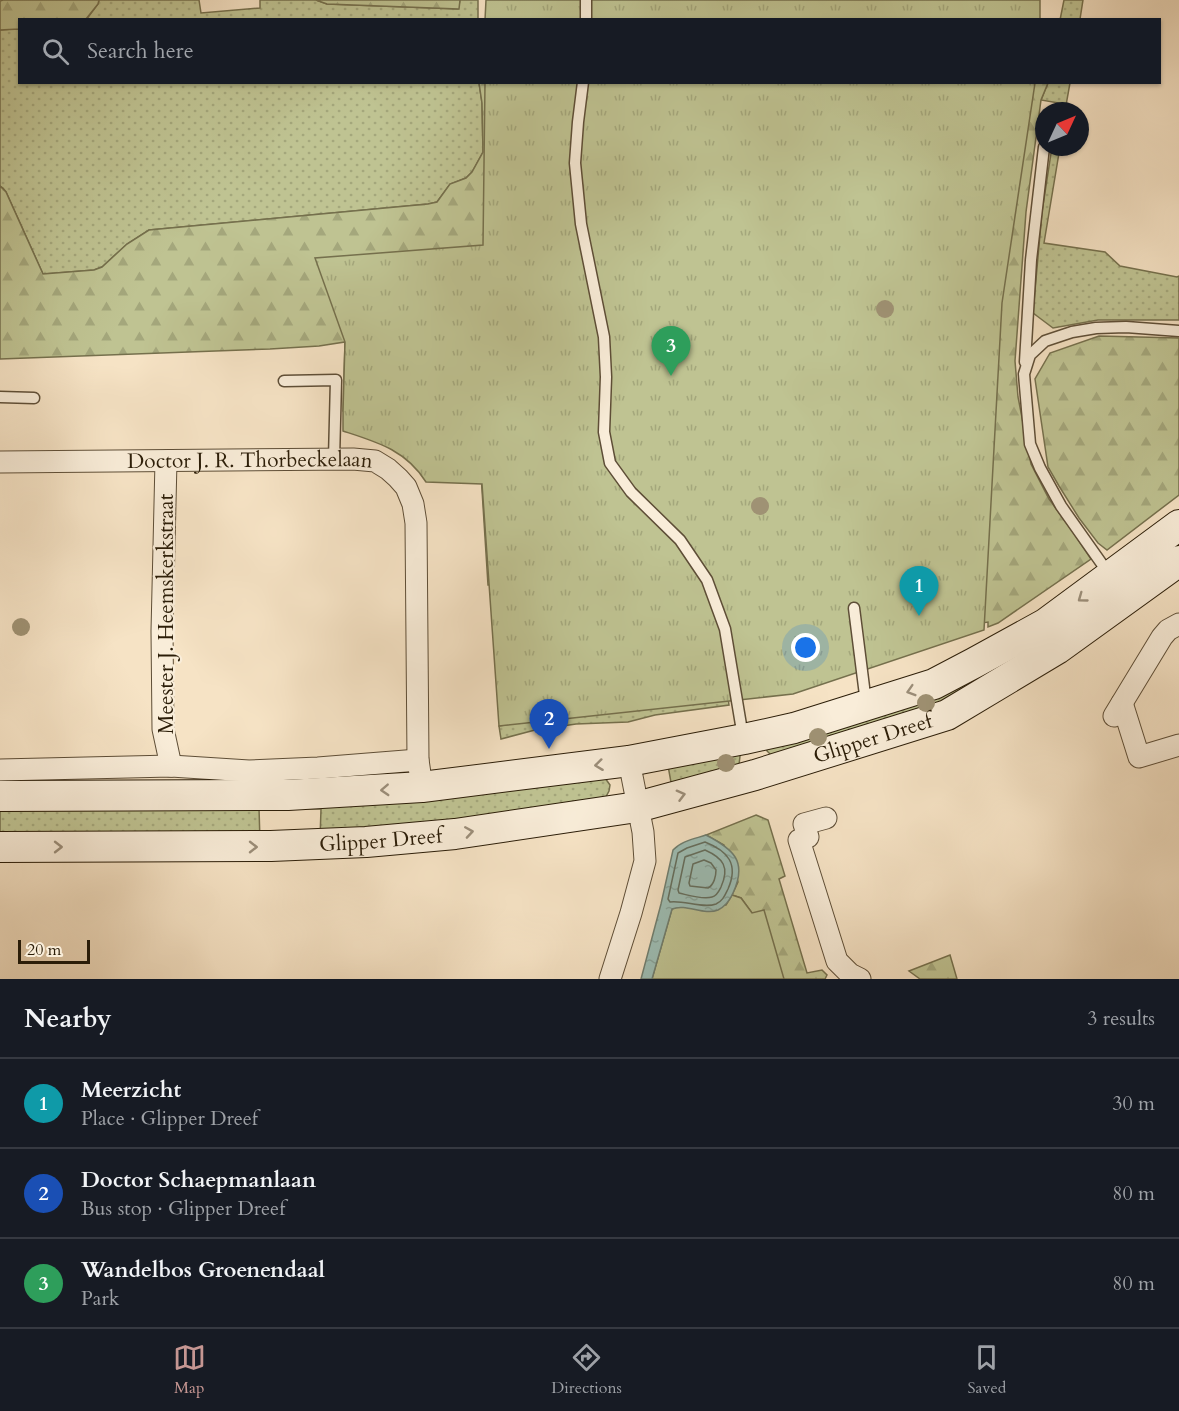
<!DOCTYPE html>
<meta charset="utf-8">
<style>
:root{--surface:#171b24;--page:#20242c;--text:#f1f3f6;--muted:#9ea1a6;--line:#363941;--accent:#c59692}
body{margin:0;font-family:Cardo,serif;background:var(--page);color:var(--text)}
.compass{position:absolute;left:1035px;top:102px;width:54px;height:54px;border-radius:50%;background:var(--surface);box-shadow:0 2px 4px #0004;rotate:46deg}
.scale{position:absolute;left:18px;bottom:15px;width:72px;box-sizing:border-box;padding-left:6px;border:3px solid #2b1d08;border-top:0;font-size:16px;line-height:21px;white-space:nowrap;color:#2b1d08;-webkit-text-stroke:4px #f9edd9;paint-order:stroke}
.you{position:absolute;left:806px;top:648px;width:21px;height:21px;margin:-15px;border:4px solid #fff;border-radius:50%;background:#1a73e8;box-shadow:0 0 0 9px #1a73e833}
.badge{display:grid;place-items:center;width:39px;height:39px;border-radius:50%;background:var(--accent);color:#fff;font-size:20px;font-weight:700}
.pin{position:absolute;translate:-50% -50px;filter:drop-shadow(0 2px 3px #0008)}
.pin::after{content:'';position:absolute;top:32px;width:21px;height:18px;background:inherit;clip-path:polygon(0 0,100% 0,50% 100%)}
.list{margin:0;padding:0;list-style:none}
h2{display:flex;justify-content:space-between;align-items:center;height:78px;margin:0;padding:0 24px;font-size:26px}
h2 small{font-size:20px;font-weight:400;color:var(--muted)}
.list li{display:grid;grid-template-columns:39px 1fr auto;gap:18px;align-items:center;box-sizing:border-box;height:90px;padding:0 24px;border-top:2px solid var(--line)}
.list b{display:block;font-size:22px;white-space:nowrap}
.list p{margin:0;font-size:20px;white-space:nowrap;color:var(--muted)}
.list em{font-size:20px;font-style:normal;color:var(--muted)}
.icon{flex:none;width:33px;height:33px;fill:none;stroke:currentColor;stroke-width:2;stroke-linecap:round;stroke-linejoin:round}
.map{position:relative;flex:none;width:1179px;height:979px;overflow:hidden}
.search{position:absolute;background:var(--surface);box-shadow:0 2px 4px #0004;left:18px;right:18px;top:18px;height:66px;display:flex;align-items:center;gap:15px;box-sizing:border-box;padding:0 21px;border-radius:0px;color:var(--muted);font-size:22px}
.sheet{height:348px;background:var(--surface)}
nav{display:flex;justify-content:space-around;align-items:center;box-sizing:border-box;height:84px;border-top:2px solid var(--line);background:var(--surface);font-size:16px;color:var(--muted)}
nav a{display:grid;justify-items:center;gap:3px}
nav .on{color:var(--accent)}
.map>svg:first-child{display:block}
.grass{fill:url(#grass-dots);stroke:#75704d;stroke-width:1.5}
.forest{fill:url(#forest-firs);stroke:#75704d;stroke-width:1.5}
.park{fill:url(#park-tufts);stroke:#75704d;stroke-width:1.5}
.garden{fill:#bfc392;stroke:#75704d;stroke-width:1.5}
.water{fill:url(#water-ripples);stroke:#6f7e70;stroke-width:1.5}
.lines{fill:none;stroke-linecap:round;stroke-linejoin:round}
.shore{stroke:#646e5e;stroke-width:1.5}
.lane-casing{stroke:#5e4e37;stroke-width:13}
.street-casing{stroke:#5e4e37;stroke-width:23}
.secondary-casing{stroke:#2b1d08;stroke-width:32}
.lane{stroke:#f9edd9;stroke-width:10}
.street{stroke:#f9edd9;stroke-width:21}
.secondary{stroke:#f9edd9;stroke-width:30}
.tree{fill:#9f9274}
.oneway{stroke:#9c8f7b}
.labels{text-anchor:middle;stroke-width:4.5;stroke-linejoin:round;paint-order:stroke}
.street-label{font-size:21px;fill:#2b1d08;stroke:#f9edd9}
</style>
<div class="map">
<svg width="1179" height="979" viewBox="0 0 1179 979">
<defs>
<pattern id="grass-dots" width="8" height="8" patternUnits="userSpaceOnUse" patternTransform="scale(1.5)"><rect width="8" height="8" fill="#bfc392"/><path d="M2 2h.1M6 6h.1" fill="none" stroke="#a4a77c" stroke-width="1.8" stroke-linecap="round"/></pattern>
<pattern id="forest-firs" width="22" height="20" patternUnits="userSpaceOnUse" patternTransform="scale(1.5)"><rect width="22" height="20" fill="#bfc392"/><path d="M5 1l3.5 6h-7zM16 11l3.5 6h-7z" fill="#a4a77c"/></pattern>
<pattern id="park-tufts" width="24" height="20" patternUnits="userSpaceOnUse" patternTransform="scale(1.5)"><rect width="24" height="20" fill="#bfc392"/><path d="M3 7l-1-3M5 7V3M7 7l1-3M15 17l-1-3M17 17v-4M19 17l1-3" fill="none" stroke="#a4a77c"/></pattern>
<pattern id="water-ripples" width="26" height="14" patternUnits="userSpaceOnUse" patternTransform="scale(1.5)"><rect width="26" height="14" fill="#9dbeb5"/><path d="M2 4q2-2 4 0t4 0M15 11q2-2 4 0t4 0" fill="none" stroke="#87a39a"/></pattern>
</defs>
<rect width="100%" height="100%" fill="#f6e3c5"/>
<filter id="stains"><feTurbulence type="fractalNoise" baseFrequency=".00333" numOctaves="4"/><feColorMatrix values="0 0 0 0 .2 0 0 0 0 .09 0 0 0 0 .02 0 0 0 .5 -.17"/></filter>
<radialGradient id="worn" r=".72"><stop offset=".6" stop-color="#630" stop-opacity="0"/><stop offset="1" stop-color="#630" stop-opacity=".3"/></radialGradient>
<g class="grass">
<polygon points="99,0 199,0 201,13 260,8 260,0 316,0 327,4 458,9 460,0 478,0 478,19 86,20 98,4"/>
<polygon points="1064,0 1083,0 1080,19 1060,20"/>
<polygon points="12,29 19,29 20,82 479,83 482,103 483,152 472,172 466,178 450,184 437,202 428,204 149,230 127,244 102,267 94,270 43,274 6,192 3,188 0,186 0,30"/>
<polygon points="1048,83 1070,83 1065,111 1058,111 1059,103 1041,100"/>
<polygon points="1052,147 1060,147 1044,243 1105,252 1120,266 1177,277 1179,276 1179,320 1098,320 1053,328 1033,313 1042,212"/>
<polygon points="1078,626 937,706 771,755 767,751 765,740"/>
<polygon points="724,669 729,705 655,715 628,722 576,724 535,730 501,739 499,726 517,723"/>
<polygon points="735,752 740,756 739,765 672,788 667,760"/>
<polygon points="605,778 610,785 609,791 602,804 320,839 321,809 259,808 260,841 0,841 0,805"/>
</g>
<g class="forest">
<polygon points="3,0 99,0 98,4 86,19 20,20 19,29 0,30 0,1"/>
<polygon points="316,0 460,0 459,9 327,4"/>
<polygon points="479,83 577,83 522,584 488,585 481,474 343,411 345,342 319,346 270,349 0,359 0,186 6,192 43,274 94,270 102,267 127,244 149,230 428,204 437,202 450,184 466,178 472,172 483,152 482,103"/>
<polygon points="786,83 1048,83 1041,100 1026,212 1015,361 1018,397 1031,464 1049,499 1073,532 1091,559 998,623 988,627 988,622 897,635"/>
<polygon points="1099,336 1179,338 1179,495 1107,550 1098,543 1079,518 1059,486 1048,467 1035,379 1050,353"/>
<polygon points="756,815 768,820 785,876 779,879 807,973 822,970 827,975 825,979 781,979 752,913 741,898 732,895 738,882 724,845 706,835"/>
<polygon points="950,955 957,979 920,979 909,971"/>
</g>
<g class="park">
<polygon points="486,0 1040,0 1040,19 485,20"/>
<path d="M485 83H1035L1002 303 984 630 793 694 499 726 482 484 426 482C406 450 377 442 343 431V411L345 342 315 258 483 245Z"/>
</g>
<polygon class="garden" points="732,895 741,898 752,913 764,910 784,979 652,979 672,909 677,907 726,905"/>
<path class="water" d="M706 835C733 849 748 861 733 893 730 900 726 906 718 910 704 916 686 903 672 909L652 979H641L661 904 673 850C681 841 694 839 706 835Z"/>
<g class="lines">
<g class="shore">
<path d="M705 842C728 851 739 864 728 889 725 895 723 901 716 904 703 909 684 900 670 902L668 899 678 853 687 848Z"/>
<path d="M705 850C723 858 730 867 721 887 719 891 717 896 712 897 703 900 688 895 679 893L678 890 685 857Z"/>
<path d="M704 860 711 863 716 870C716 876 714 885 708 888L690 886 689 883 693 864Z"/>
</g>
<defs>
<g id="lane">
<polyline points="586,0 586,20"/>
<polyline points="583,82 578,122 575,163 581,224 604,337 606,377 604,432 610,463 631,492 680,540 707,580 725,629 743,737"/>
<polyline points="1025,362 1031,260 1044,147"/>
<polyline points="284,381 336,380 334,459"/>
<polyline points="0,397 34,398"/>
<polyline points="1109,574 1061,506 1040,468 1030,444 1024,374 1030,355 1045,341 1072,332 1096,328 1126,327 1179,331"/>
<polyline points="854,608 866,703"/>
</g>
<g id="street">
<polyline points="166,461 162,631 163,729 171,766"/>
<path id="s1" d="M0 462 353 459 375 461 388 469 398 478 406 487 413 504 416 523 418 760 422 787"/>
<polyline points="1122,703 1139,757 1179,745"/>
<polyline points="1114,716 1162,637 1168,630 1179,624"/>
<polyline points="0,770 171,766 249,771 318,768 418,760"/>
<polyline points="826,818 804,824 808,837 799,840 837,961 850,974 860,979"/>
<polyline points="610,979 631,913 645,861 643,832 629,761"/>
</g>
<g id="secondary">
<polyline points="0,796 288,795 422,787 629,761 744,739 794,728 934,684 974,663 1045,624 1179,525"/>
<path id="s2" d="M0 847 271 846 366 842 455 834 637 807 755 775 947 715 1057 649 1179 561"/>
</g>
</defs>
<use href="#lane" class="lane-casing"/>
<use href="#street" class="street-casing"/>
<use href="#secondary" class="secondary-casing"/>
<use href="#lane" class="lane"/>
<use href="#street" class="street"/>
<use href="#secondary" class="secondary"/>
</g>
<g class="tree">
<circle cx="885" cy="309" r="9"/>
<circle cx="760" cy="506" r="9"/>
<circle cx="21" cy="627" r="9"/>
<circle cx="926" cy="703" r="9"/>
<circle cx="818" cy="737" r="9"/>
<circle cx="726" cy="763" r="9"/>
</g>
<defs><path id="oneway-chevron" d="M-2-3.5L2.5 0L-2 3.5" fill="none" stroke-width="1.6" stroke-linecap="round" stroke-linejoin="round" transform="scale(1.5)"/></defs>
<g class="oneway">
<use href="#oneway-chevron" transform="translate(1082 598) rotate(144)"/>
<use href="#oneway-chevron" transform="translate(911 691) rotate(163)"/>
<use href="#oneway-chevron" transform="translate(599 765) rotate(173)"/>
<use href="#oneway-chevron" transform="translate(385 790) rotate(177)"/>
<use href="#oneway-chevron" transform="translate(681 795) rotate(-15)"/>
<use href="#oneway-chevron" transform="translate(469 832) rotate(-9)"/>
<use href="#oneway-chevron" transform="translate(58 847)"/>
<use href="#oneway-chevron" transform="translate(253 847)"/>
</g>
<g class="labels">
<g class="street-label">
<text dy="7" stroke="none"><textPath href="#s1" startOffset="250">Doctor J. R. Thorbeckelaan</textPath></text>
<text transform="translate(166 614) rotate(-90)" y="7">Meester J. Heemskerkstraat</text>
<text dy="7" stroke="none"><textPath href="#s2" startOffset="885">Glipper Dreef</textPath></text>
<text dy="7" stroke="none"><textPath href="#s2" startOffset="381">Glipper Dreef</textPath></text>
</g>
</g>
<rect width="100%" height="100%" filter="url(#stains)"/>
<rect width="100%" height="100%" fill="url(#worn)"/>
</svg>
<svg class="compass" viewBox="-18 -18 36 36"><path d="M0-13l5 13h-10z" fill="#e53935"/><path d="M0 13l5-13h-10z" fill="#9ea1a6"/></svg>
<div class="scale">20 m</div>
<div class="you"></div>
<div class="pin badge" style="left:919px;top:616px;background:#0f9aa8">1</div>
<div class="pin badge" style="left:549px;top:749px;background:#1a4fb4">2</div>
<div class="pin badge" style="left:671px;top:376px;background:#2e9e5b">3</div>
<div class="search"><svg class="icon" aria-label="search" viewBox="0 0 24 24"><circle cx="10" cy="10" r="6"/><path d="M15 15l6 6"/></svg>Search here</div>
</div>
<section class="sheet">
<h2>Nearby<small>3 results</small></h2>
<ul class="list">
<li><span class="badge" style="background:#0f9aa8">1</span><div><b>Meerzicht</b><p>Place · Glipper Dreef</p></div><em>30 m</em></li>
<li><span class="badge" style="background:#1a4fb4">2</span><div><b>Doctor Schaepmanlaan</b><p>Bus stop · Glipper Dreef</p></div><em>80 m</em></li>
<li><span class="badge" style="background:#2e9e5b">3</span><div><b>Wandelbos Groenendaal</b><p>Park</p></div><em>80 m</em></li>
</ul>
</section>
<nav>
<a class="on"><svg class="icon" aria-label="map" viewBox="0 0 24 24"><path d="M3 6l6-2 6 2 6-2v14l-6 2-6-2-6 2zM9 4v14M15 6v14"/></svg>Map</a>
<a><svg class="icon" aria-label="directions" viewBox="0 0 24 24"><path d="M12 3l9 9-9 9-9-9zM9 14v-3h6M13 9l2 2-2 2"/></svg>Directions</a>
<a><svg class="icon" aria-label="saved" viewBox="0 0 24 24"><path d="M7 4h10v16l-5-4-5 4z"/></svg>Saved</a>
</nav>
